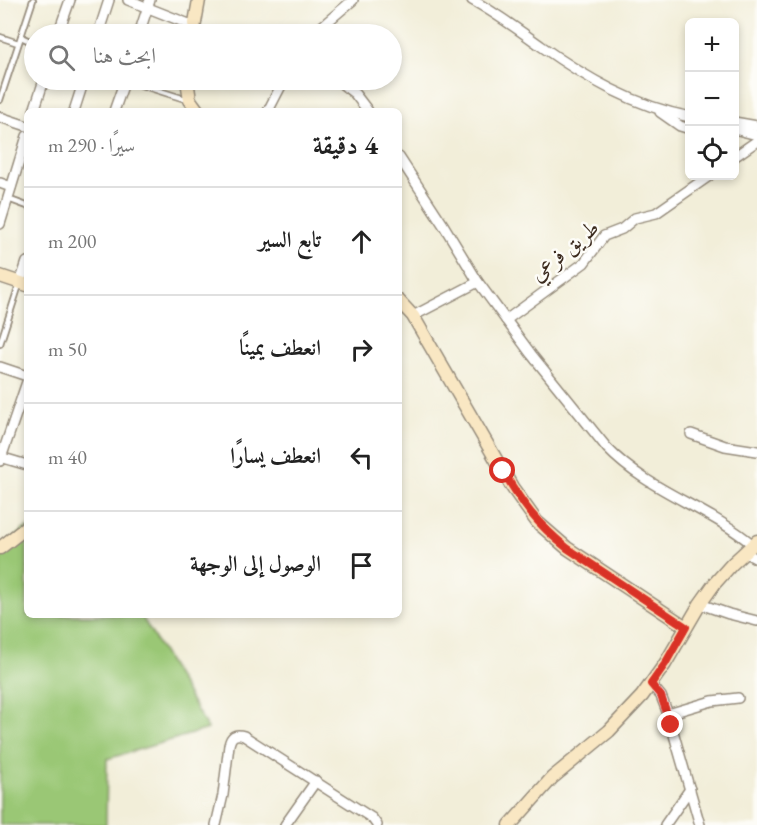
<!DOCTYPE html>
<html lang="ar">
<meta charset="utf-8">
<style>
:root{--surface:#fff;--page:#f6f6f6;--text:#222;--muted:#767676;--line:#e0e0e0}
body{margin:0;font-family:"EB Garamond",Amiri,serif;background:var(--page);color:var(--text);direction:rtl}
.controls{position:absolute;right:18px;top:18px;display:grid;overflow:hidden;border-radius:9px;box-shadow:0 3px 9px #0003}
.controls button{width:54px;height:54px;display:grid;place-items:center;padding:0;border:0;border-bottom:2px solid var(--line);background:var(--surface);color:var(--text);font:30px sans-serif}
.stop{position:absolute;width:18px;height:18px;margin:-14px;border:4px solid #d93025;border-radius:50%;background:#fff}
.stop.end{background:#d93025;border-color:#fff;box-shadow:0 2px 6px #0008}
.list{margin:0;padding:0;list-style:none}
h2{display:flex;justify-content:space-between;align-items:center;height:78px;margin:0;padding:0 24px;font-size:26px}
h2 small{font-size:20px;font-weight:400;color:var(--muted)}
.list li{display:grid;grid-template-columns:39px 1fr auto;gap:18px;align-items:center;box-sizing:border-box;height:108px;padding:0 24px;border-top:2px solid var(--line)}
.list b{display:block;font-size:22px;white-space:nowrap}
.list em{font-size:20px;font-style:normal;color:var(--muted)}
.icon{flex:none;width:33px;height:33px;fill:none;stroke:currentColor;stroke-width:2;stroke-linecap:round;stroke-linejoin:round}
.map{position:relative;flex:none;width:757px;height:825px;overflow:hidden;direction:ltr}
.search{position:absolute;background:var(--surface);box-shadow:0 3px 9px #0003;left:24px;top:24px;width:378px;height:66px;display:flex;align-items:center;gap:15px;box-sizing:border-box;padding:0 21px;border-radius:33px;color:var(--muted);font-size:22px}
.panel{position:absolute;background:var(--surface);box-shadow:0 3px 9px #0003;left:24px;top:108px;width:378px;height:510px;border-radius:9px;direction:rtl}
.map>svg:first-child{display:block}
.green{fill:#9ac775;stroke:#6a784a;stroke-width:1.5}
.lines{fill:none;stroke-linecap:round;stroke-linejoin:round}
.lane-casing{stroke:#968c7c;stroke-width:8}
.street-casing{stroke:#968c7c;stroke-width:12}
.secondary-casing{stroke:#968c7c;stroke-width:15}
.lane{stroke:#fff;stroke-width:4.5}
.street{stroke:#fff;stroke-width:9}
.secondary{stroke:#f9e7c3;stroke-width:12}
.route{stroke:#d93025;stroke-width:8}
.labels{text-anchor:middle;stroke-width:5;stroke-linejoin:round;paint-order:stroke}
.street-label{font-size:22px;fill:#3b2a1e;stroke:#fdfcf7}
</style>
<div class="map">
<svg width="757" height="825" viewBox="0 0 757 825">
<rect width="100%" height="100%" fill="#fdfcf7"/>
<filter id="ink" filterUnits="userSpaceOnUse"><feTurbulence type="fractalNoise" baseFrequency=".0167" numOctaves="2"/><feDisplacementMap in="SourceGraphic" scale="12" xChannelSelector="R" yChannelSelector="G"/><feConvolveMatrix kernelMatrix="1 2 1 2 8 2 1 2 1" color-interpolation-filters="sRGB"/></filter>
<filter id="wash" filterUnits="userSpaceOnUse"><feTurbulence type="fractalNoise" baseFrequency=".008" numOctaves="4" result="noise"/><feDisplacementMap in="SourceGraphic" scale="24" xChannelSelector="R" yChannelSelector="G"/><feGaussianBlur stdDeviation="1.35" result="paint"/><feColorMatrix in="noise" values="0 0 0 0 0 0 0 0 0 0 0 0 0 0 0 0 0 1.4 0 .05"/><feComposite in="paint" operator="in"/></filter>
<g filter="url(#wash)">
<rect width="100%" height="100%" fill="#f2eed9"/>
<polygon class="green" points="27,527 27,615 141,615 208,729 107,759 106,825 0,825 0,548"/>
</g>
<g filter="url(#ink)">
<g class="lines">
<defs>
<g id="lane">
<polyline points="0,37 18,43"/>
<polyline points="21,37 34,43"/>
<polyline points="125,80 188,100"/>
<polyline points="0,100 33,0"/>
<polyline points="8,199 27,206"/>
<polyline points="0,344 19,285"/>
</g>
<g id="street">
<polyline points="128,0 194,26"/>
<path d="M472 0C496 13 519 30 541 46 586 78 634 106 690 117"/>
<polyline points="58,34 70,0"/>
<polyline points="98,34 109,0"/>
<polyline points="139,34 150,0"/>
<polyline points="313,34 353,0"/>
<polyline points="337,80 355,94 368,111"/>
<polyline points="34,111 44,80"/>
<polyline points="74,111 84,80"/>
<polyline points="114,111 125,80"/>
<polyline points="268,111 284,80"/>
<polyline points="660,112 680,126 690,129"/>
<polyline points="0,117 27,126"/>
<polyline points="734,122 757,126"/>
<polyline points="734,129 757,135"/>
<path d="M399 157 444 226 478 282 531 354 607 448C648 491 708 507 753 545"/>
<polyline points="734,157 757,141"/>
<polyline points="0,183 11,187"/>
<polyline points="0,224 27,136"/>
<polyline points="20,283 27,262"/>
<polyline points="413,316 478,282"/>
<polyline points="506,320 584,263 604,236 622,229 635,218 656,213 709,176"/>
<polyline points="0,367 27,376"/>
<polyline points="691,434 725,446 757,451"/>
<polyline points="0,457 27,465"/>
<polyline points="0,461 27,382"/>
<polyline points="744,552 757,559"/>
<polyline points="700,604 729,614 757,621"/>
<polyline points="651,684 661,696 668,714 700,825"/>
<polyline points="668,714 712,701 738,698"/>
<path d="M216 825 223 795 229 745C231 736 235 733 244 736L372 818 377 825"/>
<polyline points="285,825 316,781"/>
<polyline points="665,825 690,789"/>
</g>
<g id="secondary">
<polyline points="193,34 199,0"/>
<polyline points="187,80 190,100 198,111"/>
<polyline points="0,276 27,285"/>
<polyline points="399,301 413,316 512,487 537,522 567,548 686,627"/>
<polyline points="0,548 27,527"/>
<polyline points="510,825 552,778 609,731 642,696 665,664 700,604 715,583 732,564 757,541"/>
</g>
</defs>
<use href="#lane" class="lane-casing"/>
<use href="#street" class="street-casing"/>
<use href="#secondary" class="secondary-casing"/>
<use href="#lane" class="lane"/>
<use href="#street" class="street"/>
<use href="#secondary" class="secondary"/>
</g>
</g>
<g class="lines" filter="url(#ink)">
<path class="route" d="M503 471C523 505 536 523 567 548L686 627 665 664 651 684 661 696 671 725"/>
</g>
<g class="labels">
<g class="street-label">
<text transform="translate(564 250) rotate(-40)" y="8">طريق فرعي</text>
</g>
</g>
</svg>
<div class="controls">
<button>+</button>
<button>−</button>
<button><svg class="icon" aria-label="locate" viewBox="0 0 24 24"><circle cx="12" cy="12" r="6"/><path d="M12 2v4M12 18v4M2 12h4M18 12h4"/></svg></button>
</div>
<div class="stop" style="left:503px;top:471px"></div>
<div class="stop end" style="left:671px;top:725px"></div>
<div class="search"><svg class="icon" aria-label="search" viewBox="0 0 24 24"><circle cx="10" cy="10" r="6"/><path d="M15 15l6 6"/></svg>ابحث هنا</div>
<section class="panel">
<h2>4 دقيقة<small>سيرًا · 290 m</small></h2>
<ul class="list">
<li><svg class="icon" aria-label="ahead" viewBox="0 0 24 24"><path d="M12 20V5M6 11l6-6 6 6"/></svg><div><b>تابع السير</b></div><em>200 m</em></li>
<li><svg class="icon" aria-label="right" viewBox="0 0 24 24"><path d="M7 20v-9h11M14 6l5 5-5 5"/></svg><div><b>انعطف يمينًا</b></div><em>50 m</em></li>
<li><svg class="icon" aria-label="left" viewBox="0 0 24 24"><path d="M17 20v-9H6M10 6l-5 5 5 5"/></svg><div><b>انعطف يسارًا</b></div><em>40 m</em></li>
<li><svg class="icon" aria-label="arrive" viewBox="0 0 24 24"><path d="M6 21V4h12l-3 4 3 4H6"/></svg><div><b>الوصول إلى الوجهة</b></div></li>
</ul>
</section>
</div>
